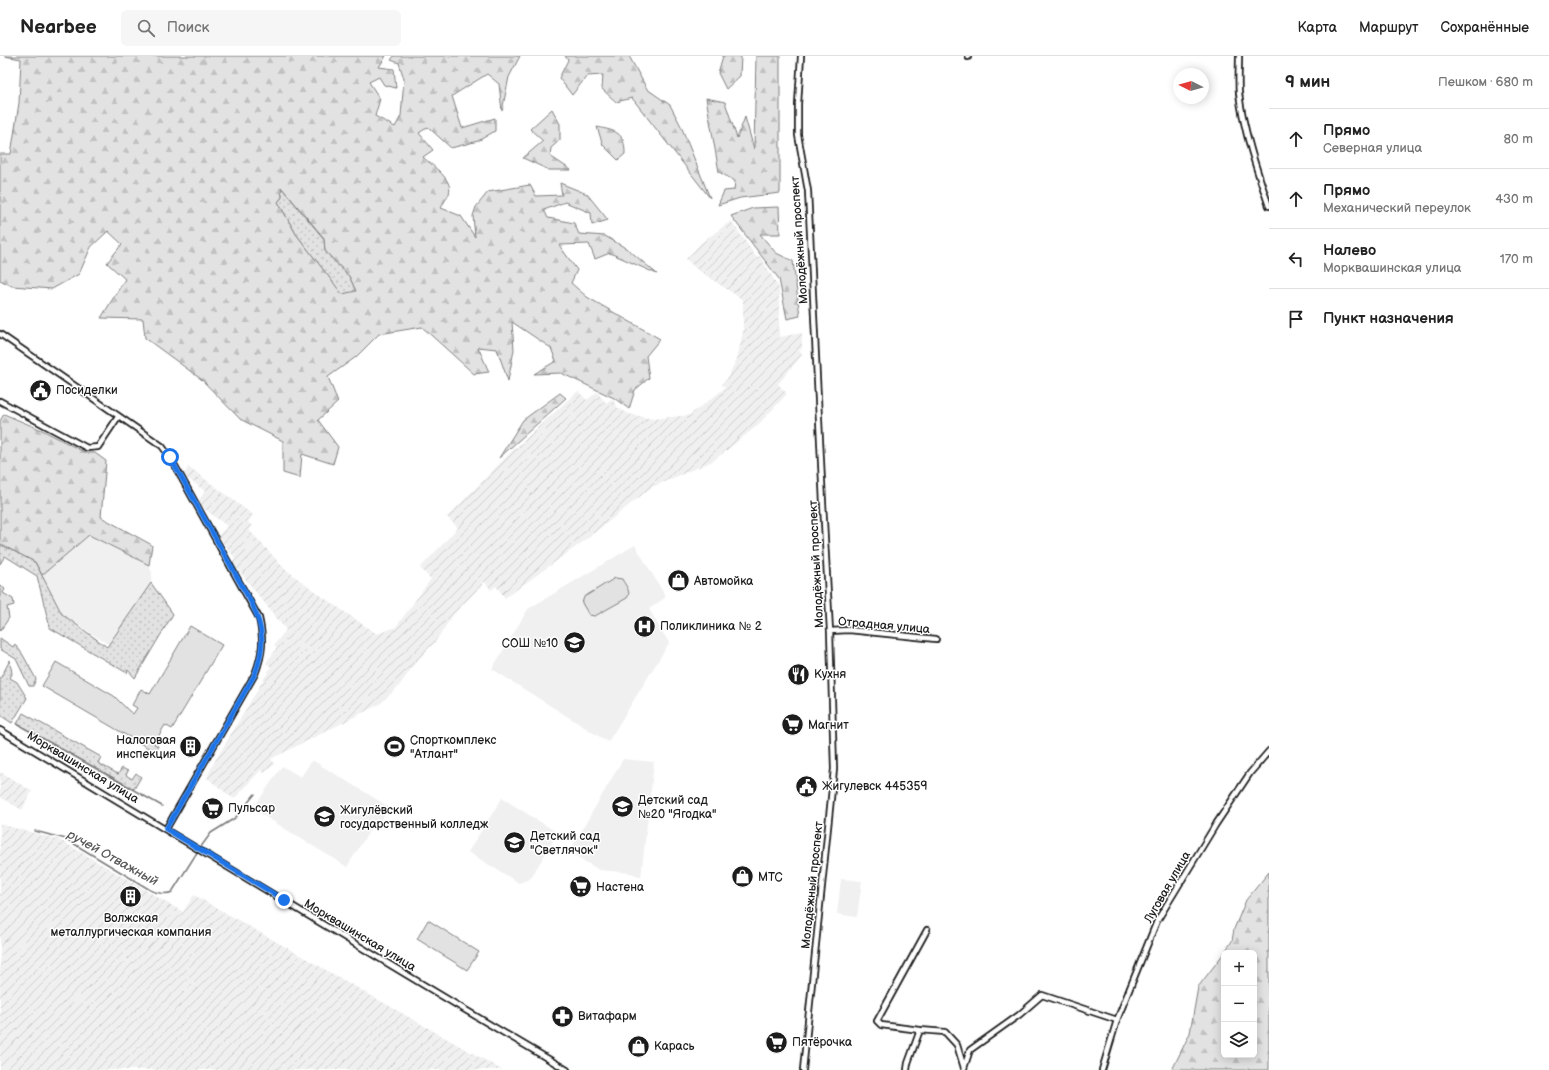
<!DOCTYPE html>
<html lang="ru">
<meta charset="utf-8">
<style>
:root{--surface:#fff;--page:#f6f6f6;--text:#222;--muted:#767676;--line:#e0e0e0}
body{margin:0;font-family:"Balsamiq Sans",sans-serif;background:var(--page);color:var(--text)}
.controls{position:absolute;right:12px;bottom:12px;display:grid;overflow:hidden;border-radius:6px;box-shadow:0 2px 10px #0003}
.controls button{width:36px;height:36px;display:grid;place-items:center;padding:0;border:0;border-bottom:1px solid var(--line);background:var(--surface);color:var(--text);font:20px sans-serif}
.compass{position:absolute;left:1173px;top:12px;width:36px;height:36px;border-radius:50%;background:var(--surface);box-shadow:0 2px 10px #0003;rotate:275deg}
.stop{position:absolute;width:12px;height:12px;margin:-9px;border:3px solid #1a73e8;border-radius:50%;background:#fff}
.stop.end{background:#1a73e8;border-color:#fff;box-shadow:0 1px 4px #0008}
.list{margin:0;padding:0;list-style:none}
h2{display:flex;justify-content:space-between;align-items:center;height:52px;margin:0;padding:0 16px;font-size:17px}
h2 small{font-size:13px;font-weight:400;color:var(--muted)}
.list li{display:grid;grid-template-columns:26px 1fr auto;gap:12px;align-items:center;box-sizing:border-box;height:60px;padding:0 16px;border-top:1px solid var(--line)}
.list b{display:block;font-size:15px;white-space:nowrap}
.list p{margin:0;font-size:13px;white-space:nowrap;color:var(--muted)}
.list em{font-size:13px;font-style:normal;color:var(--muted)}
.icon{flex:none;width:22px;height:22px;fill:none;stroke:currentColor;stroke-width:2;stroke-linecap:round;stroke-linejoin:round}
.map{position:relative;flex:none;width:1269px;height:1014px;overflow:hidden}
header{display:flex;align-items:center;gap:24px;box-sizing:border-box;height:56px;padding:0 20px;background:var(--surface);border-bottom:1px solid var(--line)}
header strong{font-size:19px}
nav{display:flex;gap:22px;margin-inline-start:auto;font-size:14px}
.search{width:280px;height:36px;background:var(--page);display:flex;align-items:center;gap:10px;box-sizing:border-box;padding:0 14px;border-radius:6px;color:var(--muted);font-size:15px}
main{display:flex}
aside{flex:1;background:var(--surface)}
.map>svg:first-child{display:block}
.built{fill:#f0f0f0}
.industrial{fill:url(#industrial-furrows)}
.grass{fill:url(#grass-dots);stroke:#7f7f7f}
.forest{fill:url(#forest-firs);stroke:#7f7f7f;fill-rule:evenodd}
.park{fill:#e2e2e2;stroke:#7f7f7f}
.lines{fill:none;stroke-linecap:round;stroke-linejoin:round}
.stream{stroke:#7a7a7a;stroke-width:1.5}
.street-casing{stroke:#1c1c1c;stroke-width:8}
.street{stroke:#fff;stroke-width:4.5}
.route{stroke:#1a73e8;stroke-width:5}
.labels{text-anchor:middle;stroke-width:3;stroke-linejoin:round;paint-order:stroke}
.street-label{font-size:12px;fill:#1c1c1c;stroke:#fff}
.poi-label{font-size:12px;fill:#1c1c1c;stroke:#fff;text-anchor:start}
.water-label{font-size:13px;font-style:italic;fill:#5a5a5a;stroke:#fff}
</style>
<header>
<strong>Nearbee</strong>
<div class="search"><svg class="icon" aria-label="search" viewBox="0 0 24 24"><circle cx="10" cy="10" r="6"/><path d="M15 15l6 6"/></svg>Поиск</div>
<nav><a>Карта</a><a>Маршрут</a><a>Сохранённые</a></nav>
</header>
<main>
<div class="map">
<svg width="1269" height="1014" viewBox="0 0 1269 1014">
<defs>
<pattern id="industrial-furrows" width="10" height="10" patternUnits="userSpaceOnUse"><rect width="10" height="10" fill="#f0f0f0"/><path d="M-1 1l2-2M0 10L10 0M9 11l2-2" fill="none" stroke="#cdcdcd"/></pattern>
<pattern id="grass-dots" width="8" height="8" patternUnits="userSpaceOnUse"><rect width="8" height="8" fill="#e2e2e2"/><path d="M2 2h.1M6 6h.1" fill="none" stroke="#c1c1c1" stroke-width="1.8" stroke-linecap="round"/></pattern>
<pattern id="forest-firs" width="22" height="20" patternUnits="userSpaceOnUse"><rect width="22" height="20" fill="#e2e2e2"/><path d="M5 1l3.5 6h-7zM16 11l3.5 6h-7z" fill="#c1c1c1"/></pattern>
</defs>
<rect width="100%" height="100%" fill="#fff"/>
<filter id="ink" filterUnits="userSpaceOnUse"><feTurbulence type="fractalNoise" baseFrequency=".025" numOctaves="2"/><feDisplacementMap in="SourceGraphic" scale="8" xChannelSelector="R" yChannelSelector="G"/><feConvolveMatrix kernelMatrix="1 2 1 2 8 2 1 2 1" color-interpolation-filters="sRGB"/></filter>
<g filter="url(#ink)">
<g class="built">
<polygon points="89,479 149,509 152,517 151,527 109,589 62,558 42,519"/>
<polygon points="635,489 666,541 649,553 669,587 608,686 492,613 528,553"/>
<polygon points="623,703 654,706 641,821 631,817 599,814 569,796"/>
<polygon points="312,704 389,751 377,771 373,769 347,811 253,753 282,710 301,721"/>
<polygon points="502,742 558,777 530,823 519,827 468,796"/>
<polygon points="841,823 862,825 857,861 837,858"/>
</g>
<g class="industrial">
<polygon points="731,165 757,202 760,200 779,232 779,281 802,277 802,293 799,294 803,298 778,328 787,338 757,370 713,405 652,431 580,488 505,542 496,530 491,534 485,526 453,559 435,586 416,606 399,630 380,648 271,703 275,708 264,717 261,714 234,743 207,722 212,710 271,611 266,607 277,592 274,589 286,574 232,506 235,502 218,480 227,470 197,447 205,435 183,419 189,411 253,459 248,466 252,470 249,474 285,513 317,537 377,578 396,571 431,523 420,512 458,472 447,461 510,397 578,335 587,344 597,336 606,347 612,343 618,352 629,358 653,363 690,359 725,332 722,328 727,323 737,303 743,276 743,244 695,212 686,203 701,187"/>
<polygon points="0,716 32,735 22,754 0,741"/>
<polygon points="0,768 60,784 183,856 194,839 502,1014 0,1014"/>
</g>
<g class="grass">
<polygon points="280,130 324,183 325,195 349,220 356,235 342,239 296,178 278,146 282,141"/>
<polygon points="0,488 35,506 62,558 107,591 151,527 173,558 135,622 128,614 127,617 50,572 37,520 5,500 0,508"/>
<polygon points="0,582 13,591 15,588 23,599 36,623 33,630 29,630 16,603 0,593"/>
<polygon points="10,604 12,618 10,622 17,626 27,642 12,667 0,659 0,623"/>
<polygon points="23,657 101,701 98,707 118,718 122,712 128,715 126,719 132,723 136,717 141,721 134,733 17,668"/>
</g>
<g class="forest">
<path d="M4 0H386L379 11 394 13 396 32 384 29 379 21 369 26 380 43 375 60 395 71 401 60 404 23 399 7 391 4 394 0H520L509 21 502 55 499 28 487 18 452 40 462 72 495 62V75L478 85 451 92 428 71 419 77 433 94 423 101C432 110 454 123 449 138 447 142 443 147 441 152L461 160 475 181 473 160 476 151 488 136 530 129 536 140 562 139 560 127 587 138 608 164 592 169 591 157 565 146 544 154 548 162 574 167 579 178 605 180 629 194 657 218 610 197 595 203 589 188 559 189 577 214 571 227 587 241 660 283 646 300 649 322 635 334 629 353 614 342 561 317 534 318 556 305 551 292 512 266 514 294 508 325 497 293 478 291 489 316 474 318 422 271 379 278 356 301 328 321 338 346 318 364 338 391 333 408 302 398 300 422 283 417V385L240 363 201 323 145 282 143 263 101 262 125 223 107 207 122 188 108 175 91 191 79 218 52 233 12 230 0 224V98H11L19 47 21 3ZM281 131 324 182 325 195 349 220 356 235 342 238 296 178 278 146 282 141Z"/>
<polygon points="565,0 629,0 647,33 670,49 681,70 710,142 632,42 616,46 602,33 603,19 587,20 572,39 559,22 568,4"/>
<polygon points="723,0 741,0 740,20 726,33 718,17"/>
<polygon points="756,0 780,0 780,137 740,142 718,149 724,135 734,134 735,125 719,116 706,42 725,46 737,82 745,61 754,93"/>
<polygon points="552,53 560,68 560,84 551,92 550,100 571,114 549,114 523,102 543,85 530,73"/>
<path d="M597 71C616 75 625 76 625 98L618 104 603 89Z"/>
<polygon points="779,151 780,178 760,178 776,197 793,205 800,260 787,263 779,223 731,160 753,152"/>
<polygon points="560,337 566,342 499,402 523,364"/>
<polygon points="4,358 44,375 86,397 95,397 106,405 101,461 152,489 149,509 89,479 42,519 35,506 0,488 0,365"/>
<polygon points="1269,816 1269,1014 1172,1014 1190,977 1198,931 1224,897 1224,999 1254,999 1254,897 1224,897 1232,885 1234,873 1246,844"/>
</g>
<g class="park">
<path d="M615 522 622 523C625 529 632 536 627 542L595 560 589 559 582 547 584 541Z"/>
<polygon points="0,529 5,533 3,537 13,543 14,549 7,551 9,562 0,575"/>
<polygon points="190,570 222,589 172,673 165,669 154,688 158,690 155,696 42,630 56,606 114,640 129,655 133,658 137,652 132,649 141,633 150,638"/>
<polygon points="428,864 479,896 467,914 417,883"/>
</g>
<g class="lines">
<g class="stream">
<polyline points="17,668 162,750"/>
<path d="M35 775 66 783 152 835C157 837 167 839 172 836L198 795"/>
<polyline points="200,792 211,777 235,762 255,738"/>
</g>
<defs>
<g id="street">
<polyline points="801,0 798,48 798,79 808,135 823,447 830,575 834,713 803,1014"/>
<path d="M1239 0C1239 12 1238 25 1239 37 1243 73 1257 115 1269 150"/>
<polyline points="968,1 968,0"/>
<path d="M0 278 162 390 170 401 259 562C264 584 263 597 255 618L166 773"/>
<polyline points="0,345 87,392 98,391 118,361"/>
<polyline points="830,575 849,574 936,583"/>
<polyline points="0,674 457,949 567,1014"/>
<polyline points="927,874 877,965 881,969 920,974 945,976 957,989 964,1012"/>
<polyline points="964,1012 970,994 1019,959 1042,939 1117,964"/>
<polyline points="907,1014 908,1007 920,974"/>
<polyline points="1102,1014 1117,964 1157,865 1216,768 1250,717 1269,695"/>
</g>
</defs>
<use href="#street" class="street-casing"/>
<use href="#street" class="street"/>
</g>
</g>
<g class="lines" filter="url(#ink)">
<path class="route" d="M170 401 252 548C264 573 265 591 255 618L166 773 284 844"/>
</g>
<defs>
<symbol id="civic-disc" viewBox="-11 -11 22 22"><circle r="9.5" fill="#1c1c1c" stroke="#fff"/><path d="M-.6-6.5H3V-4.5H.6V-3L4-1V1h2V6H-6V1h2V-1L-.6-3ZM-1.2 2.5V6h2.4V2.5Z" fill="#fff"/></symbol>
<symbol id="shop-disc" viewBox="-11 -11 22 22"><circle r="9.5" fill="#1c1c1c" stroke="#fff"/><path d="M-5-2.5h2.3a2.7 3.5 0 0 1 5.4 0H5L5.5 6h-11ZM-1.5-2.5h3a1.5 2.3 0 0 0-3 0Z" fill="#fff"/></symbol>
<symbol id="hospital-disc" viewBox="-11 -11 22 22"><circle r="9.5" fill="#1c1c1c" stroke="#fff"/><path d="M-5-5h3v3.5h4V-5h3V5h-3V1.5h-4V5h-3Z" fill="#fff"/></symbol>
<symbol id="school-disc" viewBox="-11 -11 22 22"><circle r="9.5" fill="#1c1c1c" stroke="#fff"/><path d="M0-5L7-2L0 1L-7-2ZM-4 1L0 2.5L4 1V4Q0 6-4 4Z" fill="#fff"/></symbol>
<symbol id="restaurant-disc" viewBox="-11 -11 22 22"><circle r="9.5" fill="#1c1c1c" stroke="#fff"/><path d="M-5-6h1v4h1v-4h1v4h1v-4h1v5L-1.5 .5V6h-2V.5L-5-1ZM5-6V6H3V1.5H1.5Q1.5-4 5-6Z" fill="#fff"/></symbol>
<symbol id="supermarket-disc" viewBox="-11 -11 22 22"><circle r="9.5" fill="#1c1c1c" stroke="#fff"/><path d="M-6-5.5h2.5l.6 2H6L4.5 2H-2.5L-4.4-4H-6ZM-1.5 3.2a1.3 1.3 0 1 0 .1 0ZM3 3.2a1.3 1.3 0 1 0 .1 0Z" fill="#fff"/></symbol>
<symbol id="building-disc" viewBox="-11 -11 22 22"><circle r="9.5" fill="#1c1c1c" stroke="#fff"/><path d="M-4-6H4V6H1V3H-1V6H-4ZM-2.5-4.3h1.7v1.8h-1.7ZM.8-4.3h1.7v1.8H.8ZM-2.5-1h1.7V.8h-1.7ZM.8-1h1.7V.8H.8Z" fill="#fff"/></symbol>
<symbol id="stadium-disc" viewBox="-11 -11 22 22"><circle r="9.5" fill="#1c1c1c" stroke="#fff"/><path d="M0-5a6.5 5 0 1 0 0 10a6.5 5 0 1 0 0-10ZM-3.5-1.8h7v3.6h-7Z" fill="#fff"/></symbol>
<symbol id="university-disc" viewBox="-11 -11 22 22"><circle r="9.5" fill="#1c1c1c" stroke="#fff"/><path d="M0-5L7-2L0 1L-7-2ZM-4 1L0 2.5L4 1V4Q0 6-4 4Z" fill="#fff"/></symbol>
<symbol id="pharmacy-disc" viewBox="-11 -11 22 22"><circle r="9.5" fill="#1c1c1c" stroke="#fff"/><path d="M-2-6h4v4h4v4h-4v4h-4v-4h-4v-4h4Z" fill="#fff"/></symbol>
</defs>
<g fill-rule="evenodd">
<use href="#civic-disc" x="28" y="322" width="25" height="25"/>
<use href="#shop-disc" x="666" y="512" width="25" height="25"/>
<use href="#hospital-disc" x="632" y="558" width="25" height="25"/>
<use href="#school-disc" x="562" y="574" width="25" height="25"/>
<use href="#restaurant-disc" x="786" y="606" width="25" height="25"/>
<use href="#supermarket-disc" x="780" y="656" width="25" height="25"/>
<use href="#building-disc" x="178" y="678" width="25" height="25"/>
<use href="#stadium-disc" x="382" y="678" width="25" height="25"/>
<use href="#civic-disc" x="794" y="718" width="25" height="25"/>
<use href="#school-disc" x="610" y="738" width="25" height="25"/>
<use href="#supermarket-disc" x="200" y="740" width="25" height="25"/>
<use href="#university-disc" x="312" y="748" width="25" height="25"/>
<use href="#school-disc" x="502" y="774" width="25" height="25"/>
<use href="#shop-disc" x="730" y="808" width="25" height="25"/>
<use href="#supermarket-disc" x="568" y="818" width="25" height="25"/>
<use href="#building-disc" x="118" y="828" width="25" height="25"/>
<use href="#pharmacy-disc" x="550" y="948" width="25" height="25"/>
<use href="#supermarket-disc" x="764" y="974" width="25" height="25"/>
<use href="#shop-disc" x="626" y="978" width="25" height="25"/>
</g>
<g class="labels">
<g class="street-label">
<text transform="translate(799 184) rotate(-94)" y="4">Молодёжный проспект</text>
<text transform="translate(816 508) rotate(-93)" y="4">Молодёжный проспект</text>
<text transform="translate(884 569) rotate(5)" y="4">Отрадная улица</text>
<text transform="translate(83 711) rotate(31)" y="4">Морквашинская улица</text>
<text transform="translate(812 829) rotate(-84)" y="4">Молодёжный проспект</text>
<text transform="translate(1167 831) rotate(-60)" y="4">Луговая улица</text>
<text transform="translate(360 879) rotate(31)" y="4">Морквашинская улица</text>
</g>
<g class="poi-label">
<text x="56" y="338">Посиделки</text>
<text x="694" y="529">Автомойка</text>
<text x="660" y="574">Поликлиника № 2</text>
<text x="558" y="591" text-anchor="end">СОШ №10</text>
<text x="814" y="622">Кухня</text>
<text x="808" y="673">Магнит</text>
<text x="176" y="688" text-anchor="end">Налоговая<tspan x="176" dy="14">инспекция</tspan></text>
<text x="410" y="688">Спорткомплекс<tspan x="410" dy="14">"Атлант"</tspan></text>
<text x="822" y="734">Жигулевск 445359</text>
<text x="638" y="748">Детский сад<tspan x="638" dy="14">№20 "Ягодка"</tspan></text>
<text x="228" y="756">Пульсар</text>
<text x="340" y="758">Жигулёвский<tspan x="340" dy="14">государственный колледж</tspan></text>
<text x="530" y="784">Детский сад<tspan x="530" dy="14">"Светлячок"</tspan></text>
<text x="758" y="825">МТС</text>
<text x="596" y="835">Настена</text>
<text x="131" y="866" text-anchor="middle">Волжская<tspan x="131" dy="14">металлургическая компания</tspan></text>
<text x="578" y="964">Витафарм</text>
<text x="792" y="990">Пятёрочка</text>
<text x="654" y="994">Карась</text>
</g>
<g class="water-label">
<text transform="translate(113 801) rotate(29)" y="5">ручей Отважный</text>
</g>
</g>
</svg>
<div class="controls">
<button>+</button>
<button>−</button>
<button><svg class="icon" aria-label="layers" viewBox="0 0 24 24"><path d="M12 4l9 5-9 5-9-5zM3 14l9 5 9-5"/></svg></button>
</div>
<svg class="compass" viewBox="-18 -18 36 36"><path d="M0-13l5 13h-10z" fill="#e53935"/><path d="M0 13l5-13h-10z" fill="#767676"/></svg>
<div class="stop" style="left:170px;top:401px"></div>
<div class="stop end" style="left:284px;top:844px"></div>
</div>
<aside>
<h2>9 мин<small>Пешком · 680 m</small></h2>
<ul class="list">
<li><svg class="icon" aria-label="ahead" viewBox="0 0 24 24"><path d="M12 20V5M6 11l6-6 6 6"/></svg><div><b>Прямо</b><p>Северная улица</p></div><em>80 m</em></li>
<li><svg class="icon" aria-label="ahead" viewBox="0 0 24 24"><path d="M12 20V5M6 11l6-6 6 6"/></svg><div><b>Прямо</b><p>Механический переулок</p></div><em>430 m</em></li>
<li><svg class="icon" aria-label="left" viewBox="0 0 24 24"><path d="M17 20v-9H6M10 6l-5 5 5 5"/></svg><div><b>Налево</b><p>Морквашинская улица</p></div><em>170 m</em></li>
<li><svg class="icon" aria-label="arrive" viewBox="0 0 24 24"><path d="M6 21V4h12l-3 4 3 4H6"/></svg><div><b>Пункт назначения</b></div></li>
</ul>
</aside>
</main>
